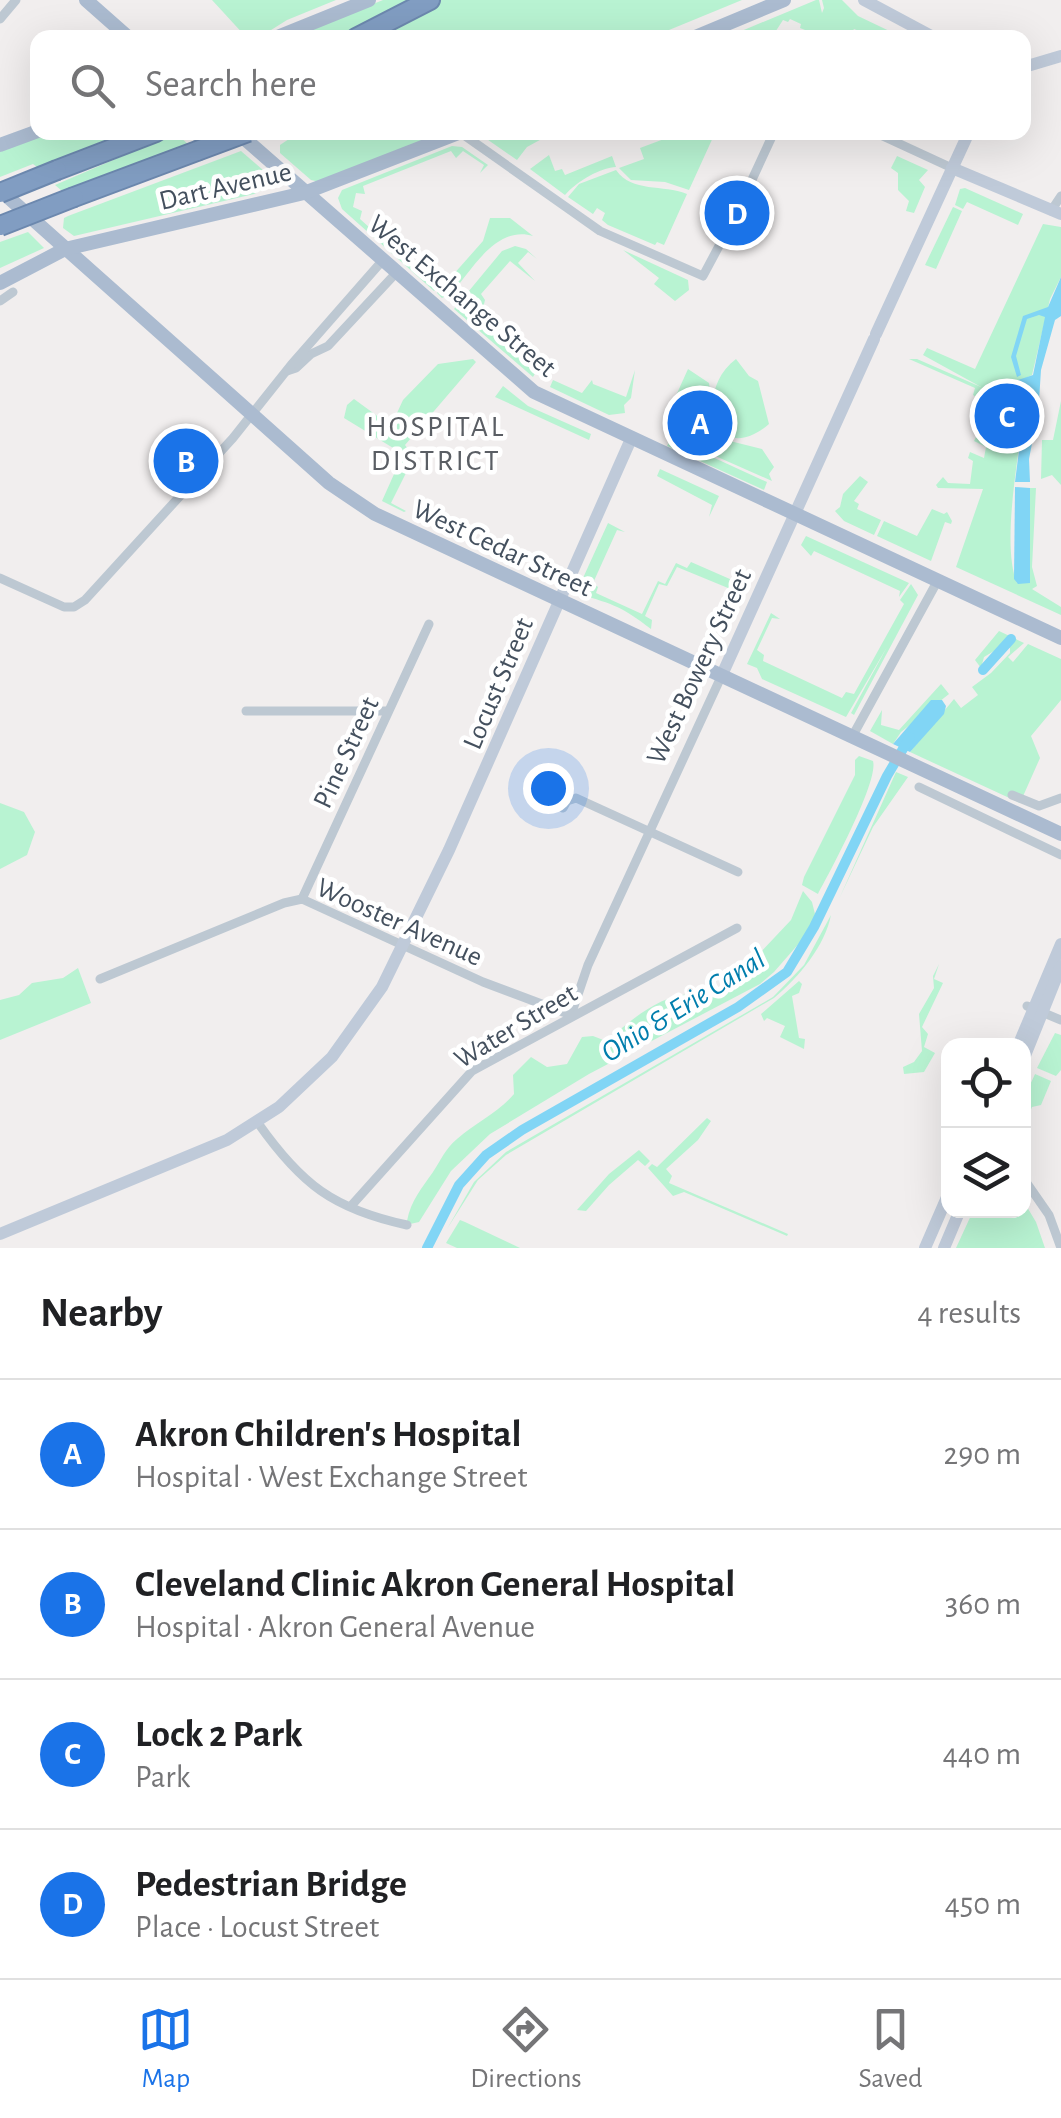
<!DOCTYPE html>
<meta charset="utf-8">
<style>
:root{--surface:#fff;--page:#f2f2f2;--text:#202124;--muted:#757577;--line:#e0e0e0;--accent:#1a73e8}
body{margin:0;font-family:"Alegreya Sans",sans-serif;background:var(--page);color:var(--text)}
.controls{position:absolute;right:30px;bottom:30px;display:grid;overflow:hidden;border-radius:20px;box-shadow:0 10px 40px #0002}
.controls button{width:90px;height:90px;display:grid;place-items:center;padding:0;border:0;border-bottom:2px solid var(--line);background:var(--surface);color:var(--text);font:50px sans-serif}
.you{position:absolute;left:548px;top:788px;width:35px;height:35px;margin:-25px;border:8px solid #fff;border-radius:50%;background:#1a73e8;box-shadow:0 0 0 15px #1a73e833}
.badge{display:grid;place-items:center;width:65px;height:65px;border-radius:50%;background:var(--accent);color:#fff;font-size:32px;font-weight:700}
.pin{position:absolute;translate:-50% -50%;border:5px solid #fff;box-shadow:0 2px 10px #0006}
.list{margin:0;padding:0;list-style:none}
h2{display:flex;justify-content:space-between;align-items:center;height:130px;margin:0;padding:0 40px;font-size:42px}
h2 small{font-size:32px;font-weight:400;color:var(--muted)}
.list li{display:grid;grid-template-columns:65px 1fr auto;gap:30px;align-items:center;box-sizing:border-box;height:150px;padding:0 40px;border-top:2px solid var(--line)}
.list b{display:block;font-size:38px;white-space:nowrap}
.list p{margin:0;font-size:32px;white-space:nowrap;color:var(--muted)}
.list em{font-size:32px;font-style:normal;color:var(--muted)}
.icon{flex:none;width:55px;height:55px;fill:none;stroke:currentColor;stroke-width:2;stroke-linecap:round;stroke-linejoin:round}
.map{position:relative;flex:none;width:1061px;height:1248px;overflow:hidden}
.search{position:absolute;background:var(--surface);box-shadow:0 10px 40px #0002;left:30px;right:30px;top:30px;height:110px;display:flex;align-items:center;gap:25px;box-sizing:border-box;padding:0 35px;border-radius:20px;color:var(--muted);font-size:38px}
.sheet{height:730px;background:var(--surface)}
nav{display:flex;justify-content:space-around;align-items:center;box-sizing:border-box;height:140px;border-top:2px solid var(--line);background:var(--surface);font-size:28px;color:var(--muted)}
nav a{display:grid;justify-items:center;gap:5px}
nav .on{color:var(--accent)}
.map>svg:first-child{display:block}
.green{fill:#b8f3d2}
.water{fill:#81d5f5}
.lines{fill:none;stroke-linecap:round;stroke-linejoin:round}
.canal{stroke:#81d5f5;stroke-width:10}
.highway-casing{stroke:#6c88ae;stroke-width:22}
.street{stroke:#bdc8d2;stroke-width:9}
.secondary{stroke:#bfcad9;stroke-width:12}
.primary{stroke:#abbbd0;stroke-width:14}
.highway{stroke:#819dc2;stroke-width:18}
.highway-bridge-casing{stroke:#6c88ae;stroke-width:22;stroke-linecap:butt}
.highway-bridge{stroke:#819dc2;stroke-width:18}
.labels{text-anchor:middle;stroke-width:9;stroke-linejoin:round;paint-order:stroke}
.street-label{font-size:28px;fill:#44505e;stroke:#fff}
.neighbourhood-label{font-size:30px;letter-spacing:2.5px;fill:#5a5e64;stroke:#fff}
.water-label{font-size:30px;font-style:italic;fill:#017ead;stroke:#fff}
</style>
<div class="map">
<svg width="1061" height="1248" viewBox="0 0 1061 1248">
<rect width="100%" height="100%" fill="#f1eeee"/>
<g class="green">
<polygon points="212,0 336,0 287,20 260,37 254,34 246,37"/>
<polygon points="383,0 416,0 344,37 289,38"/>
<polygon points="441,0 742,0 652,37 368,38"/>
<polygon points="816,0 819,0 822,13 824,8 822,0 842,0 858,16 902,37 862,37 864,33 854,29 849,37 803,37 805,30 800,28 801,24 790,19 788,22 783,20 772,37 751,37 739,32"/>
<polygon points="488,132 548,132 549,135 527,147 517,160 481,135"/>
<polygon points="47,133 130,133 41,170 33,164 0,177 0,151"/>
<polygon points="176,133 192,148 68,196 55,185"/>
<polygon points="298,133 444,133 320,182 311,180 280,153 280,145"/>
<polygon points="680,133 715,133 689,190 665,182 631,180 619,168 644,159 640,148"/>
<polygon points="452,146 462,147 488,165 480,173 484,165 463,151 456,158 451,151 363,186 365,194 356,193 353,207 362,211 360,219 431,283 435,280 440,285 434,291 342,209 338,198 342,190"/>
<polygon points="241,151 263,170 264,189 254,194 74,236 63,228 64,218 68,216"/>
<path d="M549 155 555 171 562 169 565 175 612 156 616 167C602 167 577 181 565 195L530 169Z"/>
<polygon points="897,156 928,170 919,180 925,187 914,213 906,211 909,201 898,190 898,173 891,168"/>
<path d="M616 170C632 193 663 184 687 194L664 245 657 242 655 245 608 225 602 220 605 213 597 208 593 214 568 197 579 184Z"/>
<polygon points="965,188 1023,214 1018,225 967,202 963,209 955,205 960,189"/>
<polygon points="953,207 962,211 936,269 925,265"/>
<path d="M490 218H510L533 236C497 225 473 268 452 293L442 298 437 293 483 241Z"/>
<path d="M1043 224 1061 227V277L1050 299 1032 375 1024 379C1026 391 1022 399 1024 411 1019 454 1001 545 1017 583H1029L1030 488H1036L1032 567 1037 586 1032 589 1061 607V615L956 567 983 489 938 488 936 485 943 477 948 483 970 484 973 461 968 458 970 452 984 458 986 447 974 441 986 417 975 411 979 399 973 395 975 388 909 359H917L981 387 923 355 927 348 975 369Z"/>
<polygon points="28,232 44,248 0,268 0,242"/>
<path d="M515 246 526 249 537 259 528 252 518 263 535 281 510 261 481 294 485 300 482 312C495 331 533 349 540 365L533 377 454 309 502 251Z"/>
<polygon points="623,250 688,280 689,290 675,301 654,284 659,278"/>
<polygon points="473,359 476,362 405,445 414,457 391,503 406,511 404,512 382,501 403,454 344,418 347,405 354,399 391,426 403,400 438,364"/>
<path d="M736 359 749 376 758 381 769 424C715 470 692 392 736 359Z"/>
<path d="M688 369 709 383C713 403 695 414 679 421L672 417 665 420Z"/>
<polygon points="635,370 631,398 624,405 625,413 609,415 550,387 553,380 582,393 592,380 593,384 626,397"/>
<polygon points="503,386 528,406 591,434 589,440 495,397"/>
<polygon points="1061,401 1061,485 1052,475 1041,479 1042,440 1053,440"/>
<polygon points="697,422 710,426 726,440 762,449 774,467 769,474 772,481 670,436 679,431 681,425"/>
<polygon points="671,438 767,482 764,490 667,446"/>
<polygon points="660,469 719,496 709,517 712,505 657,476"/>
<polygon points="860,476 868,482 854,501 859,504 857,509 881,520 874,535 844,521 835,511 840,507 843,494"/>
<polygon points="932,509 944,514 947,512 952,521 951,524 945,522 931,561 877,536 884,521 917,536"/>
<path d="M608 523 625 532 617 530 593 583 598 587 596 593 642 614 658 581 665 584 676 563 687 568 691 562 739 583 725 593 728 588 677 567 667 586 659 584 645 616 652 620 651 629C621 606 615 605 579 594L578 589Z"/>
<polygon points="806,536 909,583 899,597 900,591 814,551 811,556 801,545"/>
<polygon points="911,584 918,595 854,715 851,713 887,647 846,717 762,679 757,668 747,664 771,613 780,619 772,618 757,650 764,655 763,661 842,698 846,692 854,694 904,604 900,600"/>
<polygon points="999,631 1024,643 1008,657 1013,662 1028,644 1061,659 1061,700 1031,736 1040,758 1020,803 910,752 954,699 961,708 978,695 972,687 991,673 1010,653 1010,648 1004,645 984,657 981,668 975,660"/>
<polygon points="941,684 949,694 901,732 893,744 870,731 882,710 881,725 899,730"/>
<path d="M859 756 873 761C879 781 830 872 818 894L802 885 804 877 855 775V760Z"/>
<polygon points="896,772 908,777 873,827 839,899"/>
<polygon points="0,803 24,812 35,832 27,855 0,869"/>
<path d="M803 891 812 902 815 914 808 933 774 972 760 984 589 1074 490 1134 451 1171 419 1222 410 1224 407 1221C411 1200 422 1188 433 1172 441 1160 445 1149 457 1139 475 1123 498 1113 514 1094L513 1075 531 1057 547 1067 567 1064 582 1037 593 1036 606 1041C633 1019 668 986 705 996L760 967V953L791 920Z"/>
<path d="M831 915C825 946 799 977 774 998L506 1155 478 1180 447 1229 474 1182 506 1152 773 997 804 965Z"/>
<polygon points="939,964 934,979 943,983 922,1027 928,1034 924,1047 935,1053 924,1072 904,1074 903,1067 914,1062 922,1051 919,1014 934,988 933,976"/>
<polygon points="78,968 91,1003 0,1040 0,1000 19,995 32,983 63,978"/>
<polygon points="799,981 802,984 799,993 792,996 799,1038 805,1039 804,1049 780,1037 785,1026 767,1018 764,1021 761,1014"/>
<polygon points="1055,1033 1061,1035 1061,1070 1056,1076 1037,1068"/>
<polygon points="1035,1074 1051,1081 1041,1105 1032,1107 1024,1127 1024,1098"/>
<polygon points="707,1118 711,1121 698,1140 666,1169 672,1176 669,1183 788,1234 787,1236 684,1192 673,1196 648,1168 652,1164 657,1167"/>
<polygon points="639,1150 650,1161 645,1166 638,1160 609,1185 586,1211 577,1210 609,1174"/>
<polygon points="1024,1202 1036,1222 1045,1248 956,1248 973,1211 1024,1210"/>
<polygon points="460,1220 465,1222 520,1248 457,1248 446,1243"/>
</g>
<g class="water">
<polygon points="1061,277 1061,316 1055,320 1041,370 1038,416 1022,399 1025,392 1018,380 1033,375 1045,317 1039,315 1027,319 1016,356 1021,375 1017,377 1011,357 1023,316 1048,307"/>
<polygon points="1024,411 1036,423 1029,459 1030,482 1015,482"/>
<polygon points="1015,487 1030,488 1030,583 1018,584 1014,579"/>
<polygon points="931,700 942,700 946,706 944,714 910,752 893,744"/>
</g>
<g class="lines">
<g class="canal">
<polyline points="983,670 1011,639"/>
<polyline points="427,1248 459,1185 486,1155 522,1130 738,1007 787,972 814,927 887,776 910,737"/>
</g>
<defs>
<g id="highway">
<polyline points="356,38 430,0"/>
<polyline points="57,170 156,132"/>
<polyline points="74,197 197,151"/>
</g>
</defs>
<use href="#highway" class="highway-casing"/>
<g class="street">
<polyline points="0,19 16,0"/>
<polyline points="874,132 952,168"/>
<polyline points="461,133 600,231 703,276 735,216"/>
<polyline points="738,210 774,132"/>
<polyline points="1051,211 1061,196"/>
<polyline points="0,301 13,292"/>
<polyline points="287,371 296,368 311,354 328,346 397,272"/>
<polyline points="0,578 64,607 74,607 85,600 233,438 291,365 383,260"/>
<polyline points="246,711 388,711"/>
<polyline points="852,737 938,580"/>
<polyline points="919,787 1061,855"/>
<polyline points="1012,795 1039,806 1061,798"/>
<polyline points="563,808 567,801 576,798 738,872"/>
<polyline points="302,899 429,624"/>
<polyline points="100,979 284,903 302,899 483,982 571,1015 588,965 721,677"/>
<polyline points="1027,1006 1061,1020"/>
<path d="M258 1123C301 1184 333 1209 407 1225"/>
<polyline points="1024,1179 1049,1215 1061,1248"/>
<polyline points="351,1206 472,1071 737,928"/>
</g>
<g class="secondary">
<polyline points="864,0 935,38"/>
<polyline points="1024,67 1061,56"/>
<polyline points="952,168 1061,214"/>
<polyline points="876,334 969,132"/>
<polyline points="721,677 874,339"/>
<polyline points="1018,1046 1061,944"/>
<polyline points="1024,1058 1061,966"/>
<polyline points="0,1234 227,1140 279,1107 332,1057 382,987 449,850 631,439"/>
<polyline points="925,1248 948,1195"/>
<polyline points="944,1248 960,1210"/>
</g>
<g class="primary">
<polyline points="86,0 129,38"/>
<polyline points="275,38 369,0"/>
<polyline points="693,38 784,0"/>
<polyline points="237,132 534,392 1061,638"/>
<polyline points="0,145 38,131"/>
<polyline points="0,190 329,483 375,514 1061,834"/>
<polyline points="0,283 65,249 304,193 461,132"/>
</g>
<use href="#highway" class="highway"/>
<defs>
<g id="highway-bridge">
<polyline points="197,151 248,132"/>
<polyline points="0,193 57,170"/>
<polyline points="0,226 74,197"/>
</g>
</defs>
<use href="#highway-bridge" class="highway-bridge-casing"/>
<use href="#highway-bridge" class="highway-bridge"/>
</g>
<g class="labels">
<g class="street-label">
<text transform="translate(225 185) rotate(-13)" y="10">Dart Avenue</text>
<text transform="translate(463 295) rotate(40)" y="10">West Exchange Street</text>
<text transform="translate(503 547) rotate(25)" y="10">West Cedar Street</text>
<text transform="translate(698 666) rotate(-65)" y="10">West Bowery Street</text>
<text transform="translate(497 683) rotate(-67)" y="10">Locust Street</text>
<text transform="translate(345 752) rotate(-65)" y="10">Pine Street</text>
<text transform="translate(400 921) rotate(24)" y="10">Wooster Avenue</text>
<text transform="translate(515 1025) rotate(-31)" y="10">Water Street</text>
</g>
<g class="neighbourhood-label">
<text x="436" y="436">HOSPITAL<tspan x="436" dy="34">DISTRICT</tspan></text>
</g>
<g class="water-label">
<text transform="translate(683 1005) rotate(-32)" y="10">Ohio &amp; Erie Canal</text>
</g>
</g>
</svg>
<div class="controls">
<button><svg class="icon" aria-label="locate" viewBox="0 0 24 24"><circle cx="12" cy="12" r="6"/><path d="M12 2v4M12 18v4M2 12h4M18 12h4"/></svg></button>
<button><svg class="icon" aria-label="layers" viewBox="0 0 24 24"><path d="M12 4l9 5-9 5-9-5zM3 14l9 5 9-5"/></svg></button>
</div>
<div class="you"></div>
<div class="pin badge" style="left:700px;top:423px">A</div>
<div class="pin badge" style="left:186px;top:461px">B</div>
<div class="pin badge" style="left:1007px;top:416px">C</div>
<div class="pin badge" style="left:737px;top:213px">D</div>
<div class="search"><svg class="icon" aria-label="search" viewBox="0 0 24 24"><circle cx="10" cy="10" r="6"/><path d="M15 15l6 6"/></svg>Search here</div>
</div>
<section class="sheet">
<h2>Nearby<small>4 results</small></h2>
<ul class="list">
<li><span class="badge">A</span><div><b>Akron Children's Hospital</b><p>Hospital · West Exchange Street</p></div><em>290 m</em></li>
<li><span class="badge">B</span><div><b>Cleveland Clinic Akron General Hospital</b><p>Hospital · Akron General Avenue</p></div><em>360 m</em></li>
<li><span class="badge">C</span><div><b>Lock 2 Park</b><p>Park</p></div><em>440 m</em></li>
<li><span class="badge">D</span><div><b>Pedestrian Bridge</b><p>Place · Locust Street</p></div><em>450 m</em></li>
</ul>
</section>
<nav>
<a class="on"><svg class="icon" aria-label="map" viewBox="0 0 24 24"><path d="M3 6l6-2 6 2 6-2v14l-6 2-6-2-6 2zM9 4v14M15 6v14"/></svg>Map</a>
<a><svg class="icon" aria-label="directions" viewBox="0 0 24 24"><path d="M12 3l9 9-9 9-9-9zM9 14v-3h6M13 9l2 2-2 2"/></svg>Directions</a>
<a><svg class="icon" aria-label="saved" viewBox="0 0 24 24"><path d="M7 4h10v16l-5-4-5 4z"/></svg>Saved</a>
</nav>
